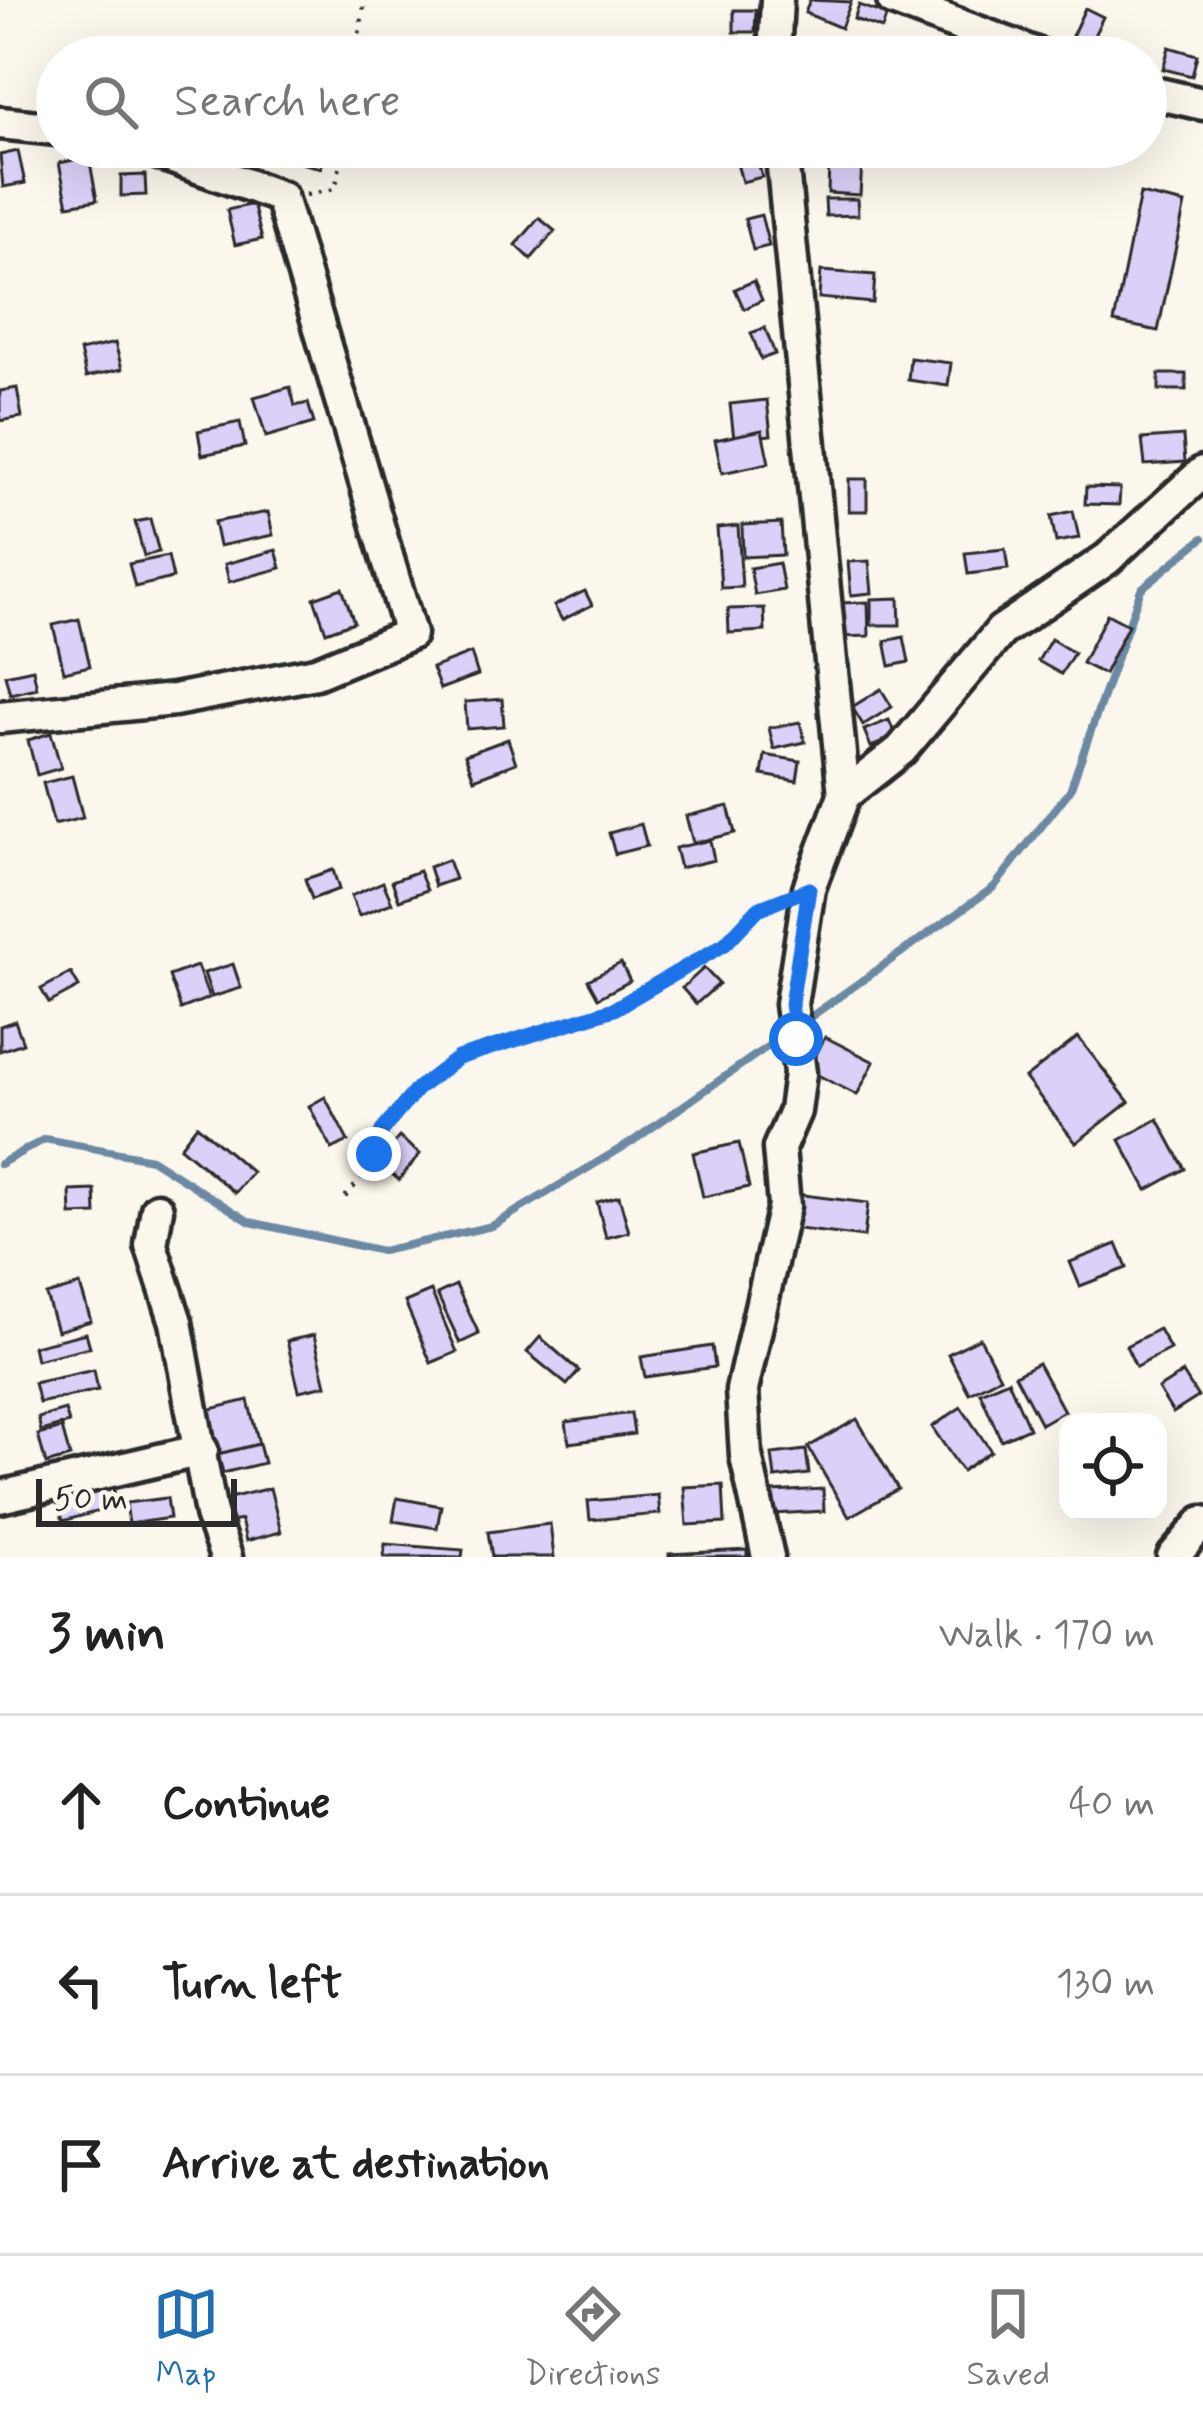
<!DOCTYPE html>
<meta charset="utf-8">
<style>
:root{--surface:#fff;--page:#f2f2f2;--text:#222;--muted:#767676;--line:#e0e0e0;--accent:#1f6fb2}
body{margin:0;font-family:Mynerve,sans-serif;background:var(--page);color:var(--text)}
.controls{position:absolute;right:36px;bottom:36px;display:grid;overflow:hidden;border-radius:24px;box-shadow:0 12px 48px #0002}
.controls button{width:108px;height:108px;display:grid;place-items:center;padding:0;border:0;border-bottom:3px solid var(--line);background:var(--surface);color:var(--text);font:60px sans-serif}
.scale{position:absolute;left:36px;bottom:30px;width:201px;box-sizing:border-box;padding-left:12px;border:6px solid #2b2b2b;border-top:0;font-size:33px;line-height:42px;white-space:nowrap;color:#2b2b2b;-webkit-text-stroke:9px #fbf7ec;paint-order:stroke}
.stop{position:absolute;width:36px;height:36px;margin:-27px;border:9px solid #1a73e8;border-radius:50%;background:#fff}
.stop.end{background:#1a73e8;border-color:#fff;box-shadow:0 3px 12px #0008}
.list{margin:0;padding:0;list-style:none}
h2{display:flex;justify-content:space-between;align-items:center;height:156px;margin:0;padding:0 48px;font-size:51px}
h2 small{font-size:39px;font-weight:400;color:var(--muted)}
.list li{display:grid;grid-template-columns:78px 1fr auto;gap:36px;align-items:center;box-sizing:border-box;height:180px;padding:0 48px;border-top:3px solid var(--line)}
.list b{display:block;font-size:45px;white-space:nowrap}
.list em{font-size:39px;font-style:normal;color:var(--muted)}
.icon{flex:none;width:66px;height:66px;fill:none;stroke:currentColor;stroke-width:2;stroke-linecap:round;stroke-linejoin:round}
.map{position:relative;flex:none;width:1203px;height:1557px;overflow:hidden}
.search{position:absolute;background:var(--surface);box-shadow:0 12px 48px #0002;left:36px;right:36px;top:36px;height:132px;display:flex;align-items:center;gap:30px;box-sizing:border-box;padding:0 42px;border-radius:66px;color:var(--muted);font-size:45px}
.sheet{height:696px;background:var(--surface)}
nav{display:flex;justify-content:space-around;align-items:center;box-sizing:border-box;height:168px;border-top:3px solid var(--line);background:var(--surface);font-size:33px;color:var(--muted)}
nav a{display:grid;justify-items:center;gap:6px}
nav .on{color:var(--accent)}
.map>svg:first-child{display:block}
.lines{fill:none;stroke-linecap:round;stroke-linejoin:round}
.stream{stroke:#6c89a4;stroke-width:8}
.building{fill:#dbd0f8;stroke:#2b2b2b;stroke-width:3}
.minor-casing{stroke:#2b2b2b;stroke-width:39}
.path{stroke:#2b2b2b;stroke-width:4.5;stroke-dasharray:3 9;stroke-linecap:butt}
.minor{stroke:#fbf7ec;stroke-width:30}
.route{stroke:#1a73e8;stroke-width:15}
</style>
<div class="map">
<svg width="1203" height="1557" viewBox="0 0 1203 1557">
<rect width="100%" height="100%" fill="#fbf7ec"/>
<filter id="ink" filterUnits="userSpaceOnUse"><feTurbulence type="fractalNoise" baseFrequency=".00833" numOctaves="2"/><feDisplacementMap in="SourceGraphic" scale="24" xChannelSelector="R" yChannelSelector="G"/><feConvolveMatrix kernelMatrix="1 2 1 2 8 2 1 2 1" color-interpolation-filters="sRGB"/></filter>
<g filter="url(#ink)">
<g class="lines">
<g class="stream">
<polyline points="802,1023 994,887 1070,790 1141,589 1203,538"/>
<polyline points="0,1164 45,1139 151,1159 250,1222 382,1251 492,1226 633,1141 784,1035"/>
</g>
</g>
<g class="building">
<polygon points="810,0 851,2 841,28 805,13"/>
<polygon points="859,5 887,15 882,29 854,19"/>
<polygon points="1085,8 1103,17 1090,44 1072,36"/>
<polygon points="734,10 756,10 755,32 734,32"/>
<polygon points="751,40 753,55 728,57 726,44"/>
<polygon points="1169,47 1197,55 1192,76 1163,69"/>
<polygon points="304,147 326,147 321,168 300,163"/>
<polygon points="755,150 762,177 742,182 735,156"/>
<polygon points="18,151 25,183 3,187 0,155"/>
<polygon points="89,157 97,200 68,205 59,163"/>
<polygon points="829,162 862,164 860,195 828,193"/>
<polygon points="145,175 146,195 121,196 121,176"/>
<polygon points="1140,194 1185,204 1158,331 1114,322"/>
<polygon points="825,199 857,199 858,215 826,216"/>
<polygon points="253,204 262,239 235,245 227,210"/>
<polygon points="761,215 769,246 753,250 745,219"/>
<polygon points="539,218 555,231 531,259 516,245"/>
<polygon points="821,271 875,275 873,303 819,298"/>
<polygon points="754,281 762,300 744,309 735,289"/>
<polygon points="765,328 775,354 761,359 751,333"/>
<polygon points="115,343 122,369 86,377 80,351"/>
<polygon points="910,358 951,363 948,386 908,380"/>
<rect x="1159" y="374" width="27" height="16"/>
<polygon points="290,387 295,406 308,403 314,423 266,437 254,397"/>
<polygon points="17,388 22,417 0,421 0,391"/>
<polygon points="767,400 771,435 734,439 730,404"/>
<polygon points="240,422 245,446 202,455 198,431"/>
<polygon points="762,430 769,463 722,473 715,440"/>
<polygon points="1183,436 1185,462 1145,465 1142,439"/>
<rect x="849" y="479" width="18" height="32"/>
<polygon points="1086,487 1120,488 1119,505 1085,504"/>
<polygon points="1073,511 1079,538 1056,542 1051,516"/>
<polygon points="268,512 273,535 219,546 214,522"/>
<polygon points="150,519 159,552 144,556 135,522"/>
<polygon points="781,523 783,555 743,557 742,525"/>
<polygon points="738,526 742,587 721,588 717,528"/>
<polygon points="1005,549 1008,569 968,574 965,553"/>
<polygon points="276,550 281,568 229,582 225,564"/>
<polygon points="168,556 173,578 135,587 129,564"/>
<polygon points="869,561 872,593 851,595 848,562"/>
<polygon points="779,563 784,590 755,595 750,568"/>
<polygon points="342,588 354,622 326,632 314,598"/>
<polygon points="585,591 592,605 562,620 554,606"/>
<polygon points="899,598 900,625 871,625 871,599"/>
<polygon points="868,602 869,636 840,637 839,603"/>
<polygon points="764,608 765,631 729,633 728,609"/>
<polygon points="1107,614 1128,625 1104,674 1082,663"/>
<polygon points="79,619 90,666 64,672 53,625"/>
<polygon points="904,637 909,662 890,666 885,641"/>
<polygon points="1051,639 1074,653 1061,674 1038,661"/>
<polygon points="471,653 478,675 440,689 432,668"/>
<polygon points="33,669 37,688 10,694 5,675"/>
<polygon points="881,689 892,707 863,725 852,707"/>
<polygon points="502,699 504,726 467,729 465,702"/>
<polygon points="889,720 896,737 871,747 864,730"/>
<polygon points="800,722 805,742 774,749 769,728"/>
<polygon points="51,733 61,768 37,775 28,740"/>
<polygon points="508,739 516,763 474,779 465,755"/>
<polygon points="765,755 800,761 797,781 762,775"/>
<polygon points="72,776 83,818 54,825 43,783"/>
<polygon points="728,806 735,833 693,843 686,816"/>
<polygon points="641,824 647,846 615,854 609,833"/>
<polygon points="710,840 714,860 680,868 675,848"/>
<polygon points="448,860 455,879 435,886 429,867"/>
<polygon points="333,870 339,889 312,899 305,879"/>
<polygon points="419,871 427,890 399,900 392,881"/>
<polygon points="383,882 392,903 359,916 351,896"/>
<polygon points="621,963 630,981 598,998 588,980"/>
<polygon points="233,964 241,988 212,997 204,973"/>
<polygon points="197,966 209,998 181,1009 169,976"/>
<polygon points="704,968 719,984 696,1004 682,988"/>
<polygon points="71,973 79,987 49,1003 41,989"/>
<polygon points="15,1021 23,1043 0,1051 0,1026"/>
<polygon points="825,1037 874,1062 857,1095 808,1070"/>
<polygon points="1078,1037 1129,1102 1076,1143 1025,1078"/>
<polygon points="325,1097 348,1141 332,1149 309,1106"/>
<polygon points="1158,1119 1185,1169 1147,1190 1120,1140"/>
<polygon points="197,1125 252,1172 235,1193 180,1147"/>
<polygon points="399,1137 420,1154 399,1180 378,1162"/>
<polygon points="739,1143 749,1187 703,1197 693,1153"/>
<polygon points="95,1190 96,1214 71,1215 70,1191"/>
<polygon points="795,1194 868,1203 864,1237 790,1228"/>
<polygon points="619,1196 629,1232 606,1238 597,1202"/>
<polygon points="1117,1244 1127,1268 1080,1286 1070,1262"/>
<polygon points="80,1285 91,1321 57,1331 46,1295"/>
<polygon points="456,1285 479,1334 460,1343 437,1294"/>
<polygon points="431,1291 457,1352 431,1363 405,1302"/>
<polygon points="1159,1329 1170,1349 1136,1367 1126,1346"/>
<polygon points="86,1333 90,1347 36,1360 33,1346"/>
<polygon points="314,1335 326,1385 299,1391 287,1341"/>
<polygon points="540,1337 579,1371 567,1385 527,1352"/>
<polygon points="980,1338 1000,1377 969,1393 948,1354"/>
<polygon points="712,1346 715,1367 645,1377 641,1357"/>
<polygon points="1038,1363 1064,1411 1041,1424 1015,1375"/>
<polygon points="94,1370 98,1390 39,1403 34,1383"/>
<polygon points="1183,1373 1198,1397 1173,1413 1158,1389"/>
<polygon points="1008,1380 1029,1428 1001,1440 980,1392"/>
<polygon points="248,1400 259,1444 218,1454 207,1410"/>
<polygon points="961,1407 991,1451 962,1471 932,1427"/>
<polygon points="65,1410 69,1423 41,1431 38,1418"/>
<polygon points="631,1413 634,1434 569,1443 566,1422"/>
<polygon points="857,1419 898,1489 849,1517 808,1447"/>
<polygon points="62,1428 70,1457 46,1464 38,1435"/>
<polygon points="259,1444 264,1463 223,1473 218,1454"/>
<polygon points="806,1450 809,1474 775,1478 772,1454"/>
<polygon points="110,1476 118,1506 63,1521 54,1492"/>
<polygon points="723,1485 725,1523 687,1525 684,1487"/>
<polygon points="270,1488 281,1532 246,1541 241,1520 231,1522 225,1499"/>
<polygon points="823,1489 824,1511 774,1514 773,1492"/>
<polygon points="658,1495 660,1514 590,1520 588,1501"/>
<polygon points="167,1498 170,1518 129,1524 126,1503"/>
<polygon points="397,1498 441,1506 437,1528 393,1521"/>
<polygon points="550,1524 554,1557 492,1557 488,1532"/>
<polygon points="385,1544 463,1550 462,1557 384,1557"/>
<polygon points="747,1550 747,1557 669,1557 669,1554"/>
</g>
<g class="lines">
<defs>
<g id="minor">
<polyline points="893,0 1044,57"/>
<polyline points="774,57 777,0"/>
<polyline points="1146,91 1203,104"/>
<polyline points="0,123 57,129"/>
<polyline points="0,717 174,700 316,673 410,634 281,197 142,147"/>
<polyline points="844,795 901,750 1001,631 1107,559 1203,472"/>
<polyline points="157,1209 151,1245 176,1322 211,1514 226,1557"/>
<polyline points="0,1497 202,1450"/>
<polyline points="768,1557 746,1456 742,1390 784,1206 779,1148 795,1111 800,1073 791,1004 809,888 844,795 781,147"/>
<polyline points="1173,1557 1203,1522"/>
</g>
</defs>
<use href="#minor" class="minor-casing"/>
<g class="path">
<polyline points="355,57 365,0"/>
<polyline points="306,195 335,189 344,147"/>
<path d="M345 1197C378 1164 383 1116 421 1085 478 1040 552 1040 616 1008 652 990 697 968 727 942 745 927 753 911 776 902"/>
</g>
<use href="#minor" class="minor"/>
</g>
</g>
<g class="lines" filter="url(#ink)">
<polyline class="route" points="374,1154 382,1131 417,1089 458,1058 614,1009 725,944 758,909 809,889 791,1004 796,1039"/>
</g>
</svg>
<div class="controls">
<button><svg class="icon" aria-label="locate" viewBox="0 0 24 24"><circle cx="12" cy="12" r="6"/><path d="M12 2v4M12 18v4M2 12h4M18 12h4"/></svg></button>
</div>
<div class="scale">50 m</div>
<div class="stop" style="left:796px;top:1039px"></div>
<div class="stop end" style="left:374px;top:1154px"></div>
<div class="search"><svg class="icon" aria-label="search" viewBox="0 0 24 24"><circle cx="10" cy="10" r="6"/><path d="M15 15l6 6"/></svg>Search here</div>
</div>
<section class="sheet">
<h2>3 min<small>Walk · 170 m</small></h2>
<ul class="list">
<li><svg class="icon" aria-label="ahead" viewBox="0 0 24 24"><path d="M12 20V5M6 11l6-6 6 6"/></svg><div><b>Continue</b></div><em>40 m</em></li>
<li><svg class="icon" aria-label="left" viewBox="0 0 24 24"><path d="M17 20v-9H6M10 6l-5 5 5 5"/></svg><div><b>Turn left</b></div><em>130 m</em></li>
<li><svg class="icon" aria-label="arrive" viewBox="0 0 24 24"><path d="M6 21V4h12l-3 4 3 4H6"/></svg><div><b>Arrive at destination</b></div></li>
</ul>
</section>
<nav>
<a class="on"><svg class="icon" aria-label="map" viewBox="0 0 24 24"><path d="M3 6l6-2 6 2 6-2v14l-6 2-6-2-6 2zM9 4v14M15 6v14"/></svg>Map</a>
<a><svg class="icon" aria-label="directions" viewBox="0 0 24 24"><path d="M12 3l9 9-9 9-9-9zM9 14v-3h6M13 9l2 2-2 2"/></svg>Directions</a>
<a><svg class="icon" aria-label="saved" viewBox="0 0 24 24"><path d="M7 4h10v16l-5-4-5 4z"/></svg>Saved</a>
</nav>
